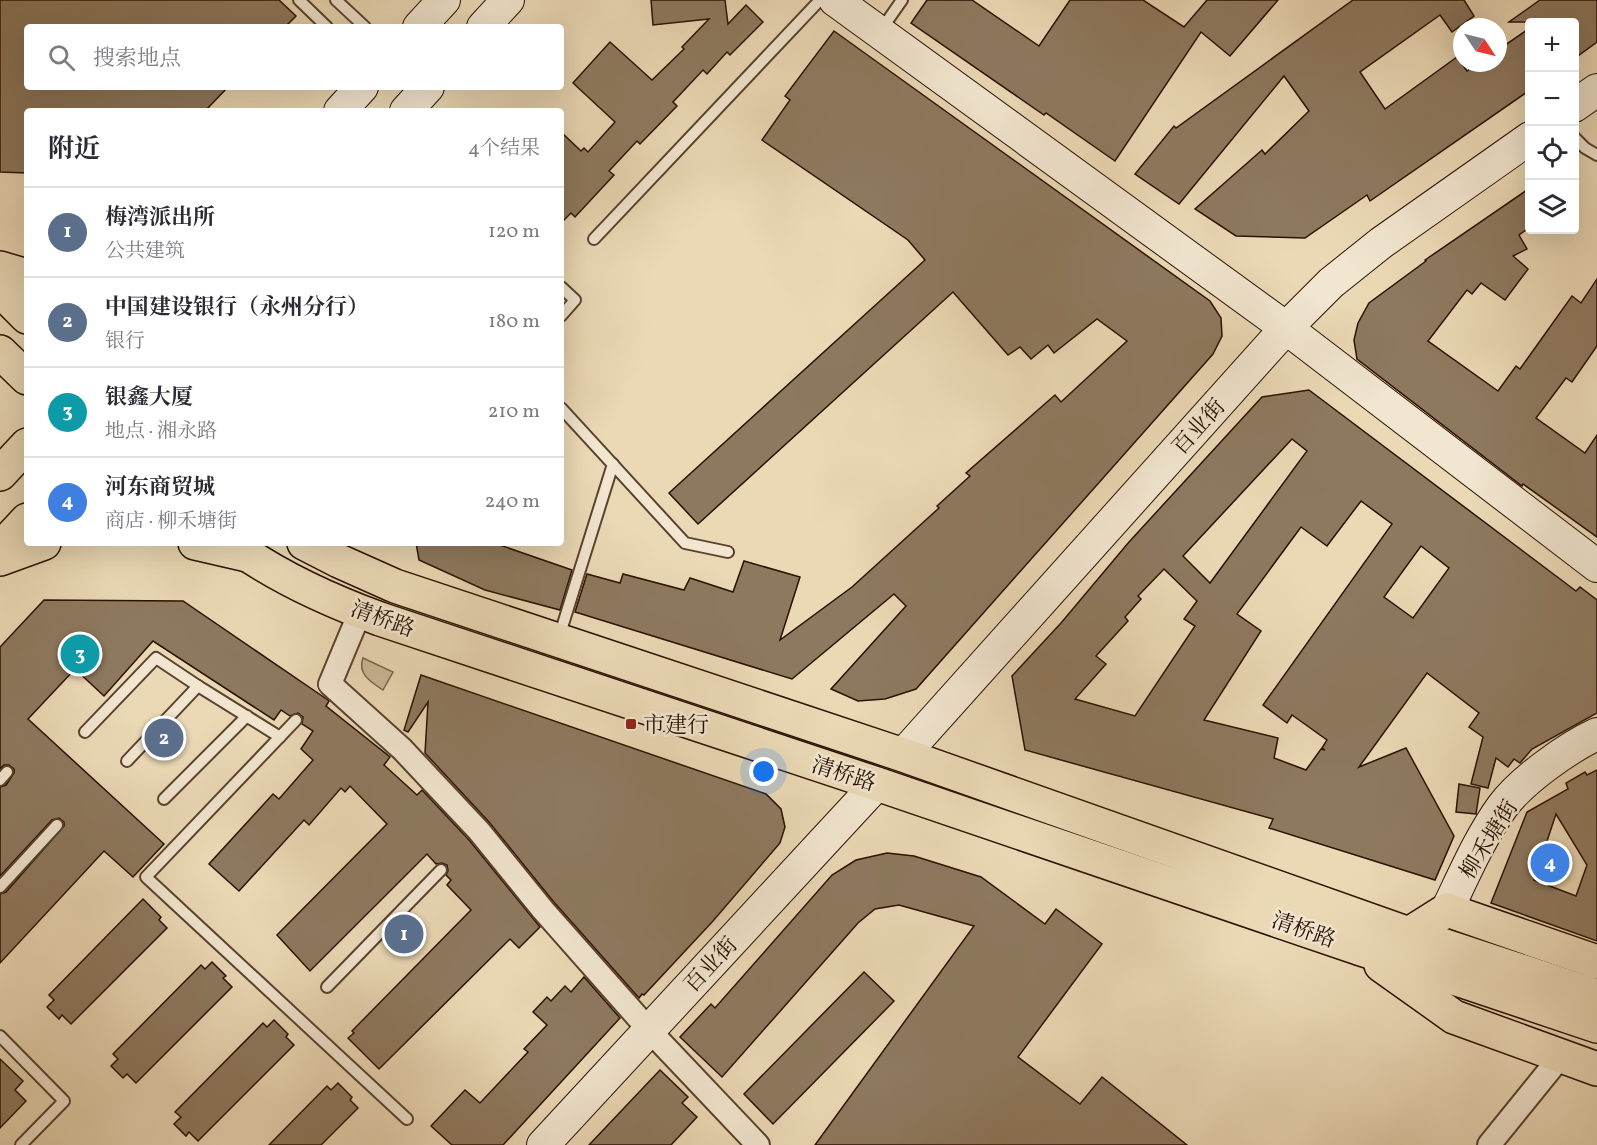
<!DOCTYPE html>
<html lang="zh">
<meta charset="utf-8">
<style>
:root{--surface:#fff;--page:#f2f2f3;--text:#2b2b33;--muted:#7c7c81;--line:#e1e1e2;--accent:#8f2418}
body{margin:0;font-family:Vollkorn,"Noto Serif SC",serif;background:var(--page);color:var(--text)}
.controls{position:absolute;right:18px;top:18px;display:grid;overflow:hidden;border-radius:6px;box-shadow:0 6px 24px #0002}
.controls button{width:54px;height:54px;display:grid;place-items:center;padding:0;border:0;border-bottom:2px solid var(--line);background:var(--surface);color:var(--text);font:30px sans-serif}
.compass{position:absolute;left:1453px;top:18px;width:54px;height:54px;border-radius:50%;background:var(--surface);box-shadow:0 6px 24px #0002;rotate:125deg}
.you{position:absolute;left:764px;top:772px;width:21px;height:21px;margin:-15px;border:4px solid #fff;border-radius:50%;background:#1a73e8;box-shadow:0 0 0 9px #1a73e833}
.badge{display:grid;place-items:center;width:39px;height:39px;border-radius:50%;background:var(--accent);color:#fff;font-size:20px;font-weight:700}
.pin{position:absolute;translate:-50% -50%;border:3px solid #fff;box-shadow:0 2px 6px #0006}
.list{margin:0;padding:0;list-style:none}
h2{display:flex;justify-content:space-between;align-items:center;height:78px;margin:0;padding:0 24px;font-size:26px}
h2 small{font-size:20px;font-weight:400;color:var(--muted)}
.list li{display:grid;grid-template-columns:39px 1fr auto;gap:18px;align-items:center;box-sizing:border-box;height:90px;padding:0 24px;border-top:2px solid var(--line)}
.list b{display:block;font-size:22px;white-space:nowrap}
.list p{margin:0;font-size:20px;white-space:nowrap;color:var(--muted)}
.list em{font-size:20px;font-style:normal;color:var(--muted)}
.icon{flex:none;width:33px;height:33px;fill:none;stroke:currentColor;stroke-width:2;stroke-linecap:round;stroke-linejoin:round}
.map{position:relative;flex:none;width:1597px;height:1145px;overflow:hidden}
.search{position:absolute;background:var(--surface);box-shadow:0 6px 24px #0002;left:24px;top:24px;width:540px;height:66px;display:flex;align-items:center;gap:15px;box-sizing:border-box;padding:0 21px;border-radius:6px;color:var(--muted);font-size:22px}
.panel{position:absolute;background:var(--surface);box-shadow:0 6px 24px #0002;left:24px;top:108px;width:540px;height:438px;border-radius:6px}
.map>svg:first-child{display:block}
.green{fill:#cab797;stroke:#7a644c;stroke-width:1.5}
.building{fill:#8e795f;stroke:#291000;stroke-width:1.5;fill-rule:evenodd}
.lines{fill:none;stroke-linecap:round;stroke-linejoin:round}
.lane-casing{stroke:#5a422e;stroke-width:14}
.street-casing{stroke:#5a422e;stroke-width:26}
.secondary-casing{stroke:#291000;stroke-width:34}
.primary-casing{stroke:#291000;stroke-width:36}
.lane{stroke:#f2e6d0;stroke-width:10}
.street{stroke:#f2e6d0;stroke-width:22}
.secondary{stroke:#f2e6d0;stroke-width:32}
.primary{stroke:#ebd9b6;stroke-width:33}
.poi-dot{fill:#8f2418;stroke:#f2e6d0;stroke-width:2}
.labels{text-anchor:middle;stroke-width:5;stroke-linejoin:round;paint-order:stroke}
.street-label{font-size:22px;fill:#291000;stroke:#f2e6d0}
.poi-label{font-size:22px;fill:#291000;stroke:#f2e6d0;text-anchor:start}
</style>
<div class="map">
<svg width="1597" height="1145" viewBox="0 0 1597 1145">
<rect width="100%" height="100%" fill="#ebd9b6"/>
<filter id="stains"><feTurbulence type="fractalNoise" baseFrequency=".00333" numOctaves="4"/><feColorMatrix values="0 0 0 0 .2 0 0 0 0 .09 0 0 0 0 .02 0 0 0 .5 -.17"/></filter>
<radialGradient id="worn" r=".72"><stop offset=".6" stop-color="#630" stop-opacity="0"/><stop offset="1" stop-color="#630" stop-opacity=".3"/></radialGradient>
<path class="green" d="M363 658 393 672 383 690C371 682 357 674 363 658Z"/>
<g class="building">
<polygon points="0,0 279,0 296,16 285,27 27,27 27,87 228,87 205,111 27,111 27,173 0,172"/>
<polygon points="651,0 725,0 728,24 746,5 763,22 730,55 727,52 707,74 703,70 673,102 677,106 640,144 637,141 609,171 614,175 575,217 571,213 561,223 561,132 581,151 584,148 588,152 615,122 573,83 610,42 652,80 684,49 682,47 709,19 653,25"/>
<polygon points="927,0 972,0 1039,46 1070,0 1143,0 1184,27 1207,0 1278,0 1230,56 1201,32 1115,161 1046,113 1044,115 911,23"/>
<polygon points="1353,0 1464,0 1474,16 1452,32 1440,15 1360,72 1385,109 1457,57 1467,71 1479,63 1498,63 1498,50 1530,28 1530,90 1370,201 1367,195 1305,238 1236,236 1195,209 1262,150 1265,154 1309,111 1284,76 1179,204 1135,174 1174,126 1176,128"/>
<polygon points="1540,0 1597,0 1597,42 1575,58 1575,22 1509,22"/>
<polygon points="834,31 1210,301 1221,318 1222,336 1213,354 916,689 885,699 858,701 831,689 906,606 894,594 792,679 575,612 587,574 620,583 623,574 684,590 690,578 733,592 744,561 800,577 780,640 852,587 939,508 937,506 970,476 966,473 1055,395 1061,402 1127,341 1097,319 1054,353 1048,345 1031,359 1020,347 1008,355 953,292 698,524 669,493 925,260 908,240 762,140 790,100 785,96"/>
<polygon points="1530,188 1530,227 1519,235 1527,249 1513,256 1528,269 1505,300 1481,283 1472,294 1467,290 1428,341 1498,391 1516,366 1520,369 1572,296 1581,303 1597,279 1597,346 1572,382 1566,378 1536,418 1585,453 1597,435 1597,537 1523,484 1522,486 1357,359 1354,340 1358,323 1369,303 1426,261 1425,260"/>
<path d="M1309 390 1576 591 1580 587 1597 600V713L1532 749 1520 763 1514 759 1508 767 1496 758 1488 788 1471 784 1483 737 1469 727 1479 713 1427 673 1359 767 1406 748 1454 836 1435 880 1269 828 1273 819 1025 750 1012 676 1061 623 1129 542 1262 397ZM1292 439 1307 451 1210 583 1183 556ZM1361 501 1392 524 1263 705 1287 723 1292 715 1327 740 1322 748 1325 750 1321 749 1306 770 1274 758 1278 738 1204 720 1261 631 1237 614 1301 527 1327 546ZM1421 546 1449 568 1413 618 1384 597ZM1164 569 1197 601 1184 619 1195 626 1135 716 1075 699 1106 664 1096 656 1128 621 1125 617 1141 599 1138 596Z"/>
<polygon points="416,543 494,543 572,570 560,610 485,590 419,560"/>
<polygon points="44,600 183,601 328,700 329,701 326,706 390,757 384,765 417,795 422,790 469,840 540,927 519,948 510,939 379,1069 348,1038 354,1033 352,1031 471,910 447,885 451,880 446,875 448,871 447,865 442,863 436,864 427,854 310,971 277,935 387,824 350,786 345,792 341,788 309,825 304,820 239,891 209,864 273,794 279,799 313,760 301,749 313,731 302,724 303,717 298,713 290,716 281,710 274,720 153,641 104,696 75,669 28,719 164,844 133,877 104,851 0,963 0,894 6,892 64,826 64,822 59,818 52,820 0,876 0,787 6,785 14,773 14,769 9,765 4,765 0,769 0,647"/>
<polygon points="421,675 766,794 781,809 785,827 780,843 713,921 644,995 642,994 639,998 553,901 489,822 425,753 428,702 408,732 404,730"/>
<path d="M1597 770V941L1491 903 1527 812 1568 789 1566 783 1585 772 1587 775ZM1556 814 1587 865 1576 896 1534 880Z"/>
<polygon points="1459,784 1480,788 1476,814 1456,812"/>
<polygon points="887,853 914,856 981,877 1045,924 1056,909 1102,944 1018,1057 1080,1104 1102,1077 1187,1145 815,1145 974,926 899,905 875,909 858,923 722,1077 680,1037 711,1004 715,1008 832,875 856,860"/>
<polygon points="143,899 161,917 159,920 167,928 71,1024 62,1015 59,1019 47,1007 54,1000 49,995"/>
<polygon points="212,962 226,976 223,978 232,987 136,1083 127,1074 123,1078 111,1066 118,1059 113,1054 201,965 205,969"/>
<polygon points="864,972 894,1001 773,1124 744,1094"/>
<polygon points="584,977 620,1018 503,1145 452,1145 431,1126 465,1090 480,1103 528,1052 524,1049 547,1025 533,1012 547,997 551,1001 565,986 571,992"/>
<polygon points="274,1020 288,1034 286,1037 294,1045 198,1141 189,1132 186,1136 174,1124 181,1117 175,1112 263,1023 267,1027"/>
<polygon points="0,1059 23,1081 15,1090 26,1101 0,1128"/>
<polygon points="660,1070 688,1097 682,1103 697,1117 671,1145 589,1145"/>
<polygon points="338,1083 352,1097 350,1100 358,1108 321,1145 269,1145 327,1086 331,1090"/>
</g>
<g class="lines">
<defs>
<g id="lane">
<polyline points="299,0 327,27"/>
<polyline points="336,0 365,27"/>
<polyline points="881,30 902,0"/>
<polyline points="1574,137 1585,148 1597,155"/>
<polyline points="594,239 820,0"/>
<polyline points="561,287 575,300 561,316"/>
<polyline points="561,408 685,543 728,552"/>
<polyline points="559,637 613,464"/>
<polyline points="296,720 146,877 407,1119"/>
<polyline points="85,732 156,658 198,686"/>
<polyline points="127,761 198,686 280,737"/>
<polyline points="0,780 7,772"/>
<polyline points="164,799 247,716"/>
<polyline points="0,887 57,825"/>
<polyline points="327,987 441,870"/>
<polyline points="0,1036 64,1101 21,1145"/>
</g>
<g id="street">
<polyline points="360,612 330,684 402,749 479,831 543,910 649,1030 758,1145"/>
<polyline points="1489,1145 1561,1056"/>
</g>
<g id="secondary">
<polyline points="835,0 1286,328 1597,566"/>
<polyline points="419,27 444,0"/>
<polyline points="483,27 508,0"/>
<polyline points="1574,106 1597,90"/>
<polyline points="340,111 362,87"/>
<polyline points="406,111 428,87"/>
<polyline points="903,755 1286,328 1331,283 1381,243 1530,138"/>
<path d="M1447 910C1464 875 1479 839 1502 807 1521 781 1567 748 1597 734"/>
<polyline points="543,1145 877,784"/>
</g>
<g id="primary">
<polyline points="0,268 27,276"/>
<polyline points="0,290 27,317"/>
<polyline points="0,352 27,378"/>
<polyline points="0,474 27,445"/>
<polyline points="195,543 247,555"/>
<path d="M231 543C275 576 328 600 380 619L877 784 1358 948 1466 982 1597 1026"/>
<polyline points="304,543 339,561 395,586 903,755 1409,934 1597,996"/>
<polyline points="0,549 27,520"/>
<polyline points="0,559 44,543"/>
<polyline points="1409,934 1447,910 1597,962"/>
<polyline points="1381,965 1454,1017 1597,1069"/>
</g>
</defs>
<use href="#lane" class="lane-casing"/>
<use href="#street" class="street-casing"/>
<use href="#secondary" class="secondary-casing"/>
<use href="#primary" class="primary-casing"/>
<use href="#lane" class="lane"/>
<use href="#street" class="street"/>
<use href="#secondary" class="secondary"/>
<use href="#primary" class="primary"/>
</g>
<rect class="poi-dot" x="625" y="718" width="12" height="12" rx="3"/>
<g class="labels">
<g class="street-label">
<text transform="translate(1198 426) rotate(-48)" y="8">百业街</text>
<text transform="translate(383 618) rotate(20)" y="8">清桥路</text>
<text transform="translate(844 773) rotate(18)" y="8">清桥路</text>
<text transform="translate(1488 839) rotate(-58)" y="8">柳禾塘街</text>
<text transform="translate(1304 929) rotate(19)" y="8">清桥路</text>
<text transform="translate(710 964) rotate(-47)" y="8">百业街</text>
</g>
<g class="poi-label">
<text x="643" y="732">市建行</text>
</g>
</g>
<rect width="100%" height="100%" filter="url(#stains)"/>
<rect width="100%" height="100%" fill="url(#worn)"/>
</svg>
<div class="controls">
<button>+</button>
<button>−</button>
<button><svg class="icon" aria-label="locate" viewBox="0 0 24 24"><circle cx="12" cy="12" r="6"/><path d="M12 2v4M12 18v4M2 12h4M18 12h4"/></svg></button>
<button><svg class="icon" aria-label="layers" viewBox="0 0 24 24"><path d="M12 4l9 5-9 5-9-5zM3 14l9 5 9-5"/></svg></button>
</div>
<svg class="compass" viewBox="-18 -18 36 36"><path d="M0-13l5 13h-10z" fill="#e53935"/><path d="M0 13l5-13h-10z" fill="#7c7c81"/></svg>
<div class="you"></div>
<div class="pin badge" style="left:404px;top:934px;background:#5c6f8a">1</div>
<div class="pin badge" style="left:164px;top:738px;background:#5c6f8a">2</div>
<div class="pin badge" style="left:80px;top:654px;background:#0f9aa8">3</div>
<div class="pin badge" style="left:1550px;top:863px;background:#3f7fe0">4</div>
<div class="search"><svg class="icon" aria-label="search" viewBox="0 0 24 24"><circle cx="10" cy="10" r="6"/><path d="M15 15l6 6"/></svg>搜索地点</div>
<section class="panel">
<h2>附近<small>4个结果</small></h2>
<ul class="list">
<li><span class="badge" style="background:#5c6f8a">1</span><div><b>梅湾派出所</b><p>公共建筑</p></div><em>120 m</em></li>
<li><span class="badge" style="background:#5c6f8a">2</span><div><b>中国建设银行（永州分行）</b><p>银行</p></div><em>180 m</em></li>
<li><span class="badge" style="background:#0f9aa8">3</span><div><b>银鑫大厦</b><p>地点 · 湘永路</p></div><em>210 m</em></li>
<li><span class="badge" style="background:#3f7fe0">4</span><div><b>河东商贸城</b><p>商店 · 柳禾塘街</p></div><em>240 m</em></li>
</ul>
</section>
</div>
